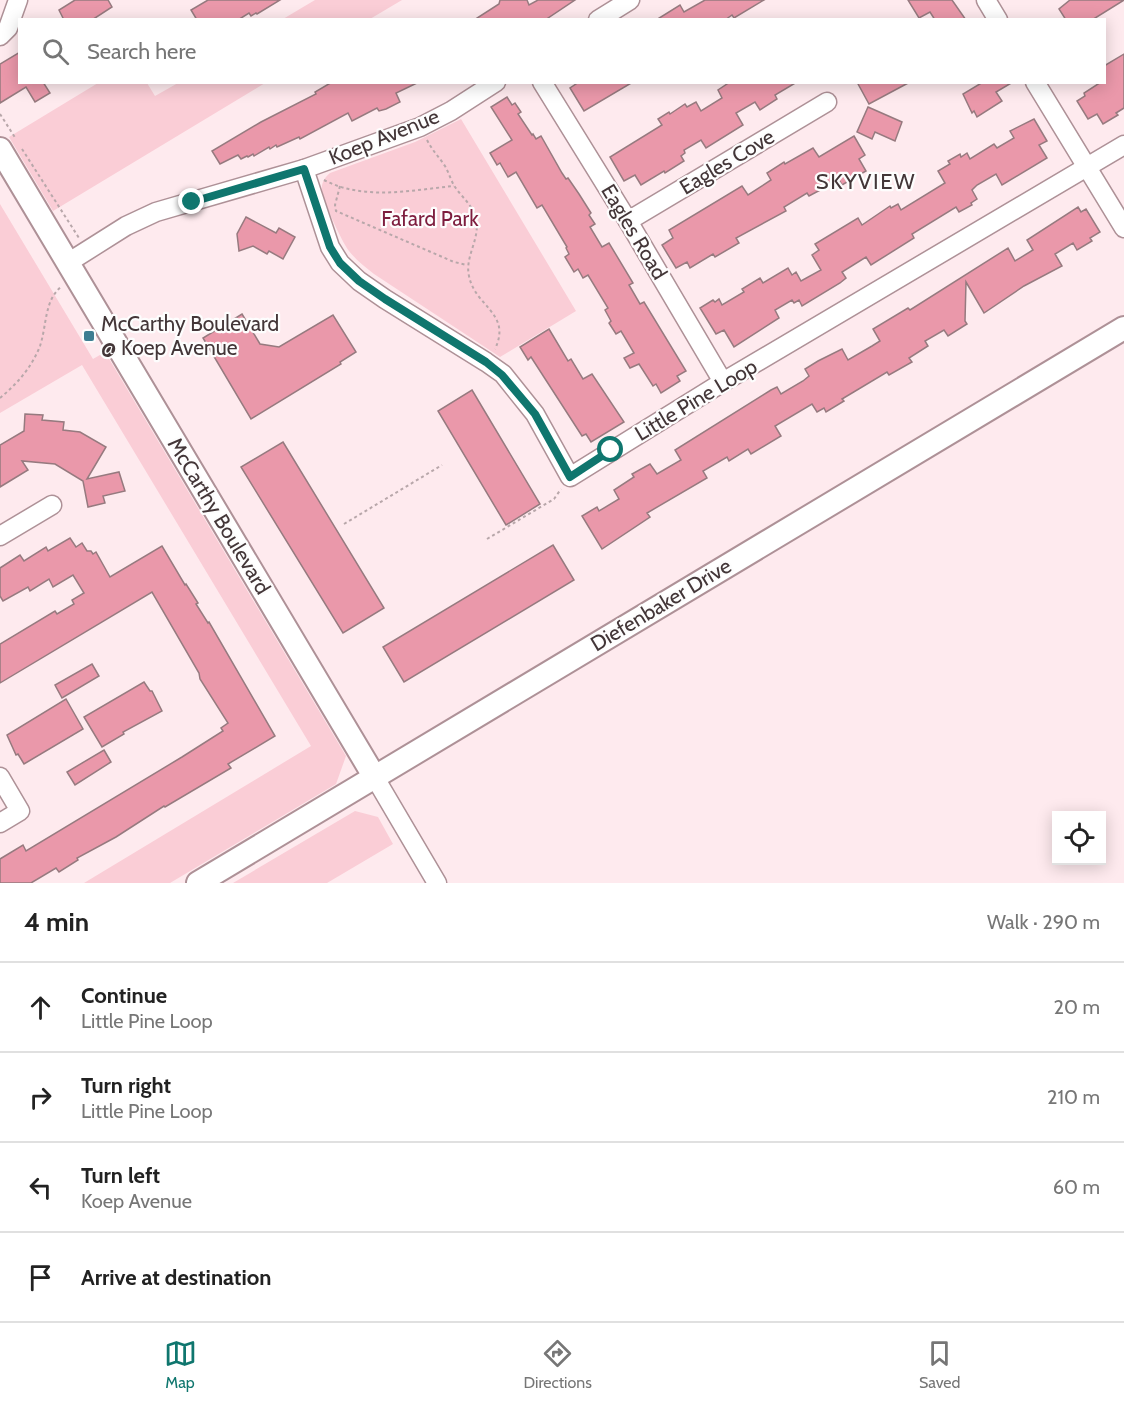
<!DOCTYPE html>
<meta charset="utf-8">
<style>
:root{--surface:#fff;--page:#f6f6f6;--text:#222;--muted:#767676;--line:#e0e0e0;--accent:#0f766e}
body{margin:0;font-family:Cabin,sans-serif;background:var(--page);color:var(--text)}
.controls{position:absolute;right:18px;bottom:18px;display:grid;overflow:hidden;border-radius:0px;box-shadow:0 3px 15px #0003}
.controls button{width:54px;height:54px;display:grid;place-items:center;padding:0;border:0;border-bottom:2px solid var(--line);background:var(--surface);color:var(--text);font:30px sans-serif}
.stop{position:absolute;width:18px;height:18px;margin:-14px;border:4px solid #0f766e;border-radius:50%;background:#fff}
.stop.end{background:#0f766e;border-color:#fff;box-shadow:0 2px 6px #0008}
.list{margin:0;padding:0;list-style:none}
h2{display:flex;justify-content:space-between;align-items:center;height:78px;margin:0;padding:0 24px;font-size:26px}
h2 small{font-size:20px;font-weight:400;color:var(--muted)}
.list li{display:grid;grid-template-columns:39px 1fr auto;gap:18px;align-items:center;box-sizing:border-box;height:90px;padding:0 24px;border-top:2px solid var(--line)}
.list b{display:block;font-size:22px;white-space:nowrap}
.list p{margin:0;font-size:20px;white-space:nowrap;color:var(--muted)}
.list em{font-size:20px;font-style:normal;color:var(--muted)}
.icon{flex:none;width:33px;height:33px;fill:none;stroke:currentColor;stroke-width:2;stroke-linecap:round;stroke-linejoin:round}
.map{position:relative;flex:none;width:1124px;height:883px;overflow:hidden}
.search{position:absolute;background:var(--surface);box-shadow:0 3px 15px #0003;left:18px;right:18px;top:18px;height:66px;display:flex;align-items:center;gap:15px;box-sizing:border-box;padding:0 21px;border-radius:0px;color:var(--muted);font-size:22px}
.sheet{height:438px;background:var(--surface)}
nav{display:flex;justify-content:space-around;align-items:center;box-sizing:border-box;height:84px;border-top:2px solid var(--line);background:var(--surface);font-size:16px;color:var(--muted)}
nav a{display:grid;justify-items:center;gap:3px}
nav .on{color:var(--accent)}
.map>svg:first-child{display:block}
.green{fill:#facdd6}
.building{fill:#ea98aa;stroke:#967a7f;stroke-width:1.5}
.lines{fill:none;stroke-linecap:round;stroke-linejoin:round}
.minor-casing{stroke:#ae9197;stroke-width:21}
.major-casing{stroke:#ae9197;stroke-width:26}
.path{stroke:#b8a7aa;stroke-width:2;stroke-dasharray:3 3;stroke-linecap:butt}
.minor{stroke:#fff;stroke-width:18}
.major{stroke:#fff;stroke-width:22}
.route{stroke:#0f766e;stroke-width:8}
.poi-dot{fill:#3e7e92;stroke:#fdfdfd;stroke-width:2}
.labels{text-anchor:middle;stroke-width:4.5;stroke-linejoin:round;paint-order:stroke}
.street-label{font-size:21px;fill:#433638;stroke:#fdfdfd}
.park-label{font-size:21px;fill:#7d1d3e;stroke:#fdfdfd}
.poi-label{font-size:21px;fill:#433638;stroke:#fdfdfd;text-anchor:start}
.neighbourhood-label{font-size:22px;letter-spacing:1.5px;fill:#433638;stroke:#fdfdfd}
</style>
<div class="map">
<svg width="1124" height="883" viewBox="0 0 1124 883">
<rect width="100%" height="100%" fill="#feeaee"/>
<g class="green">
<polygon points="315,0 402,0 370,19 283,19"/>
<polygon points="98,83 147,83 155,96 178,83 265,83 53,211 9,137"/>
<path d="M461 119 576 311 500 357 374 274C365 267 356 260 349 251 341 240 324 203 322 190 321 183 325 177 330 173L415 142Z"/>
<polygon points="0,204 93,359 105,352 346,756 336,784 170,883 84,883 311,746 82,365 0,413"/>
<polygon points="355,811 378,817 393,844 327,883 233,883"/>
</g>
<g class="building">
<polygon points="75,0 108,0 112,7 92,20 64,20 59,10"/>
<polygon points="208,0 280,0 257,14 256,13 251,16 249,13 238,20 197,20 191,10"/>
<polygon points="500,0 527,0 529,5 538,0 575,0 545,20 474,20 499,4"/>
<polygon points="705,0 764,0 734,18 732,15 725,20 656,20 680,5 684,12"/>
<polygon points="908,0 952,0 966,20 935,20 930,12 919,18"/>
<polygon points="1070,0 1124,0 1092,20 1066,20 1059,9"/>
<polygon points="20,52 20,82 43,82 50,93 35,102 26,87 0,103 0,64"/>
<polygon points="1124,54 1124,108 1116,113 1118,115 1103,124 1097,114 1088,119 1077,101 1085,96 1084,93 1101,82 1104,82 1104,66"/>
<polygon points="332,82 419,82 396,93 400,102 386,109 379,111 377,108 352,121 348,113 300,139 299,137 277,147 276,145 270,149 269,147 254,156 253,154 248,157 247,156 241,159 238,155 220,164 212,151 261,122 316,94 315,92"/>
<polygon points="579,82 633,82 584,111 570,88"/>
<polygon points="730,82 797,82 775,95 777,99 760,110 755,102 736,113 743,125 706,148 701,140 684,150 685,153 681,156 684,161 665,173 664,171 641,185 635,175 624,181 610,157 662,125 658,119 669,112 670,114 685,104 687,107 696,102 701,111 722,98 718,90"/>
<polygon points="857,82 910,82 869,104"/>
<polygon points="983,82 1013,82 996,92 1002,101 977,117 974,111 972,113 963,94"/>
<polygon points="507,97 512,105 515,103 521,112 518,114 532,135 533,134 536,139 541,136 562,173 566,179 568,178 579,194 591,213 589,215 595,224 590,227 602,247 609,243 633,283 629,285 640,304 644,302 686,371 677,376 680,381 661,393 656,384 653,386 639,364 630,368 624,358 634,353 621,331 616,334 609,323 611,321 605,310 608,308 588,275 583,278 578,269 574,272 565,257 569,254 566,248 567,247 542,205 537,208 516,172 508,177 500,163 497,165 490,153 512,140 491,107"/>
<polygon points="868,107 902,122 895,141 875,132 872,139 857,132"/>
<polygon points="1034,119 1047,141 1039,145 1047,158 1002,185 996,174 977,185 972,190 977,199 971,203 972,205 959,212 956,207 912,234 914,238 871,265 866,257 842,272 846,278 840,283 802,306 799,300 794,303 792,300 775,310 779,318 734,347 724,330 716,334 700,308 713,300 715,302 719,299 722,305 744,292 742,289 760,278 763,283 788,268 792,275 796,272 801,281 821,270 812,255 819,250 815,244 858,218 862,225 890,206 891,208 898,204 901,210 945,183 938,171 950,164 948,161 960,154 961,157 967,153 970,159 994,144 997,148 1014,138 1010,131"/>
<polygon points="854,136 865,155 859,159 866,171 842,185 839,180 809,196 807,193 784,207 786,211 736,238 739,243 715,257 713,254 690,268 687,262 676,268 662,245 673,238 669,230 742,186 748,195 771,180 767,173 784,162 785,164 813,148 819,157"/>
<polygon points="1078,207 1081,212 1086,209 1100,232 1090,238 1092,241 1077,250 1073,243 1055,254 1062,266 1024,286 984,313 966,282 965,321 967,324 948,336 944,330 925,341 928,346 909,358 912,362 889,375 887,372 842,399 844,401 826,412 824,408 817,412 812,404 775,426 781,436 751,454 748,449 729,461 727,457 703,471 707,478 647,513 650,517 602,549 582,516 597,507 599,511 619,499 614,490 634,477 632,474 650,464 657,474 681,460 675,450 771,390 777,387 781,394 803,381 809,376 805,369 818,361 842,349 848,360 872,346 880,341 873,329 908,308 910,310 1008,248 1015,261 1033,250 1027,240"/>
<polygon points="246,217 276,233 279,228 295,237 283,259 269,251 267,254 253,246 239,251 237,234"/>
<polygon points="242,314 260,344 279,347 333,315 356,352 340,362 341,364 251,419 203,338"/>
<polygon points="549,329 568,361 571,359 583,379 592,374 624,422 591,442 586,434 582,436 531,357 528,360 520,347"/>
<polygon points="472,390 540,504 506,525 438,411"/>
<polygon points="25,414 43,415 42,420 64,422 63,430 80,432 106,447 87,479 119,472 125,491 103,496 105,503 88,507 83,481 55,464 22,461 28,470 0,487 0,445 24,431"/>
<polygon points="283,442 384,608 343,633 241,467"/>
<polygon points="70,538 76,547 82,543 87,551 91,551 93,554 96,552 110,577 162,546 185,585 186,584 198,603 196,604 208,623 209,622 275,736 228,764 231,768 165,807 164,806 116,837 77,858 78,860 59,872 56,868 31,883 0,883 0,859 23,845 26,851 182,757 223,731 221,728 228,723 200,679 199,673 152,592 0,683 0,644 55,611 57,614 74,604 72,600 84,593 73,575 53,587 49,579 30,591 28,587 3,601 0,596 0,568 20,555 24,561 46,547 48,551"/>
<polygon points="553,545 574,580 404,682 383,647"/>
<polygon points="92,664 99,676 62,698 55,685"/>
<polygon points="144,682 150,691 152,691 162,711 123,732 124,734 102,747 84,717"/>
<polygon points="66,699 83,729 24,764 18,754 16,755 7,735"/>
<polygon points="104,750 111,762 75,785 67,772"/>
</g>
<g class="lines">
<defs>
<g id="minor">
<polyline points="986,0 998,20"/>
<polyline points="598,20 630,0"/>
<polyline points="0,36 8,28 18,0"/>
<polyline points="542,82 628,221 723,382"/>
<polyline points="1035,82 1124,228"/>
<polyline points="304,169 330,247 340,263 359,281 385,299 486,362 503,374 535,414 570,477 723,382 1124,145"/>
<polyline points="628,221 827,102"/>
<polyline points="69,262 126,226 156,212 304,169 420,127 451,111 496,82"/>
<polyline points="0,536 52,505"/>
<polyline points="374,776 437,883"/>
<polyline points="0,777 20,811 0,823"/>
</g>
<g id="major">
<polyline points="0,149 374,776"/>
<polyline points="198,883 1124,328"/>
</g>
</defs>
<use href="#minor" class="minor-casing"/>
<use href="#major" class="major-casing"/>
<g class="path">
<polyline points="0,114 16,139"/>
<path d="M427 140C432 150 439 157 445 166 449 173 451 181 455 187 461 196 470 203 474 213 484 235 464 255 469 276 475 307 512 313 495 349"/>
<polyline points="22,149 79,238"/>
<path d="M324 180C364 201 412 190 454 186"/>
<polyline points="340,186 335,205 336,211 454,262 467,265"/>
<path d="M0 398C17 384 32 367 40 346 47 325 44 300 62 286"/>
<polyline points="344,524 442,465"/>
<polyline points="487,539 554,499 561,489"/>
</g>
<use href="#minor" class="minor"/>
<use href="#major" class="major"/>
</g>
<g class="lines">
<polyline class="route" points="192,202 304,169 330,247 340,263 359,281 385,299 486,362 502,375 535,414 570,477 611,450"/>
</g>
<rect class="poi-dot" x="83" y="330" width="12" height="12" rx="3"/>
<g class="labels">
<g class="street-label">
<text transform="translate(384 137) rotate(-22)" y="7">Koep Avenue</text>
<text transform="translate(727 162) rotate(-31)" y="7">Eagles Cove</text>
<text transform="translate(634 232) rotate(59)" y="7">Eagles Road</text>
<text transform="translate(696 400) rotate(-31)" y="7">Little Pine Loop</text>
<text transform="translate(219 516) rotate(59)" y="7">McCarthy Boulevard</text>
<text transform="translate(661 605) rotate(-31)" y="7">Diefenbaker Drive</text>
</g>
<g class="park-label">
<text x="430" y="226">Fafard Park</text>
</g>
<g class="poi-label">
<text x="101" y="331">McCarthy Boulevard<tspan x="101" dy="24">@ Koep Avenue</tspan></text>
</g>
<g class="neighbourhood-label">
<text x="866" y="189">SKYVIEW</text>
</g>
</g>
</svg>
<div class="controls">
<button><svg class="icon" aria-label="locate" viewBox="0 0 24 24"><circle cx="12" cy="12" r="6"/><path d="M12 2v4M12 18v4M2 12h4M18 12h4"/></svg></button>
</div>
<div class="stop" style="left:611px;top:450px"></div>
<div class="stop end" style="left:192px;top:202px"></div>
<div class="search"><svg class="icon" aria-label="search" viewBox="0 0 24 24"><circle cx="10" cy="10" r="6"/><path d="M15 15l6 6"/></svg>Search here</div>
</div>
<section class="sheet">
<h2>4 min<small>Walk · 290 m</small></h2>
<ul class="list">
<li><svg class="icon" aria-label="ahead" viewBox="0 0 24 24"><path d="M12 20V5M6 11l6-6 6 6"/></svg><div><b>Continue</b><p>Little Pine Loop</p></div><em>20 m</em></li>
<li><svg class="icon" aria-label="right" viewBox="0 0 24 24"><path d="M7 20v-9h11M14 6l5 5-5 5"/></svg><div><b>Turn right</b><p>Little Pine Loop</p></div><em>210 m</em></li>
<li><svg class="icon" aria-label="left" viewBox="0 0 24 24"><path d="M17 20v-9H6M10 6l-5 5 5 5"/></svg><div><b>Turn left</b><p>Koep Avenue</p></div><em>60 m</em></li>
<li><svg class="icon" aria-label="arrive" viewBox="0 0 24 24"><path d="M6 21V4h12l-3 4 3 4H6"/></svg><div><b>Arrive at destination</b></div></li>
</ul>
</section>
<nav>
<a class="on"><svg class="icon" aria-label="map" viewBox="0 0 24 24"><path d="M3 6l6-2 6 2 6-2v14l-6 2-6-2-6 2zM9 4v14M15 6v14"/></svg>Map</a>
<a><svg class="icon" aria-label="directions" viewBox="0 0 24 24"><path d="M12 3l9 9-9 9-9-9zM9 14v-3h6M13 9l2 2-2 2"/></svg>Directions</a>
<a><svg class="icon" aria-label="saved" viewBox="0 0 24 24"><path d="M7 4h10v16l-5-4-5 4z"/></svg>Saved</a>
</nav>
